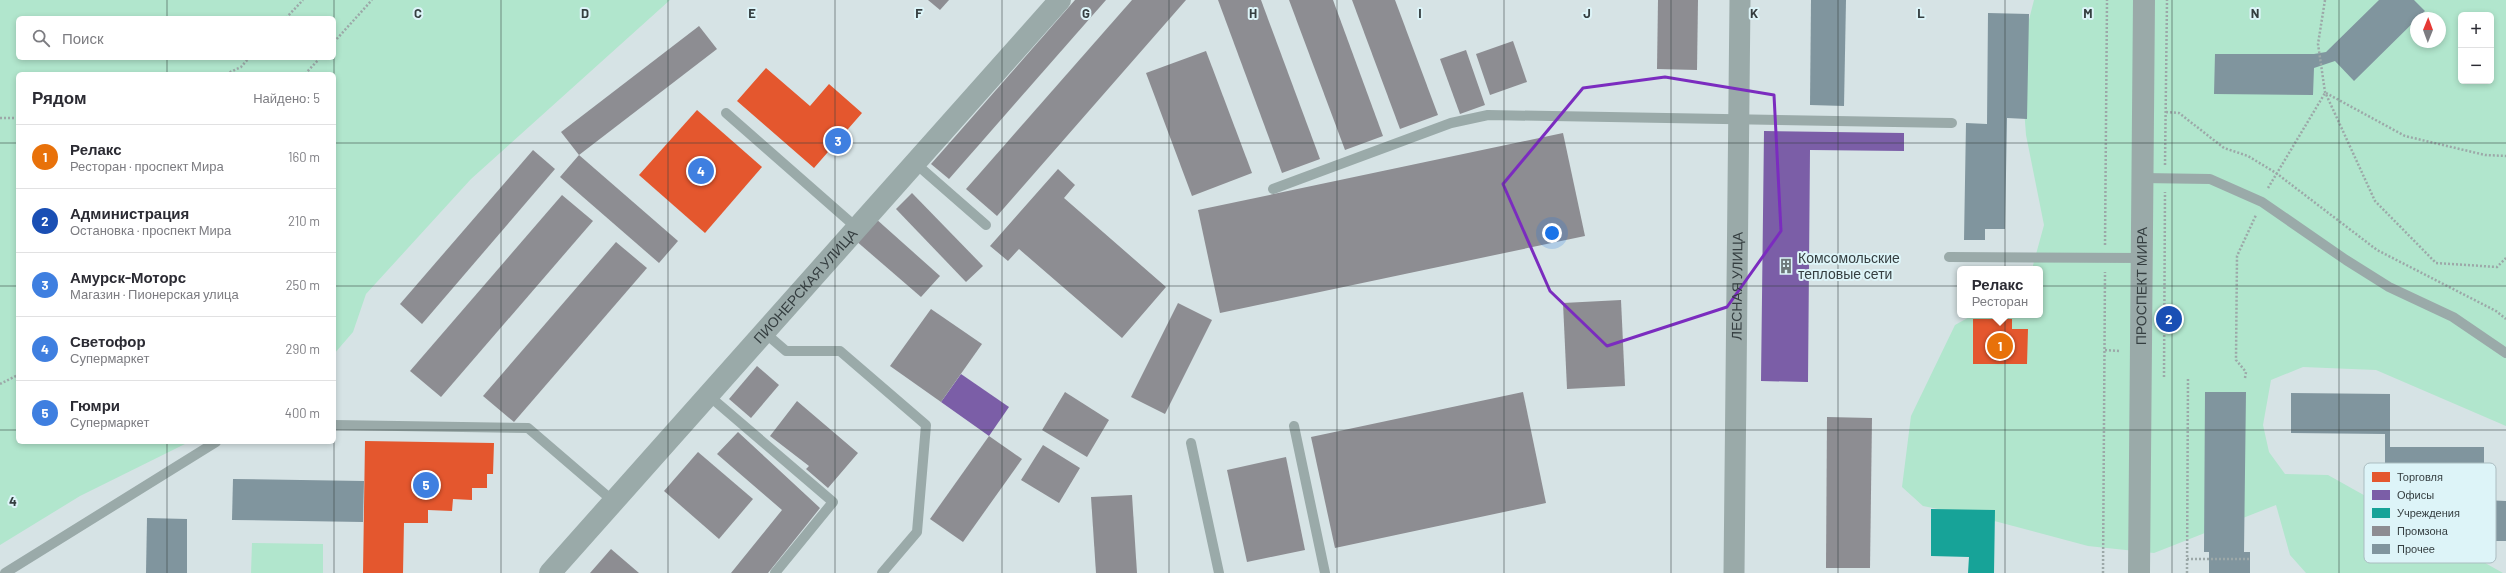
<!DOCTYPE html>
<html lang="ru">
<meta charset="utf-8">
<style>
:root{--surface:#fff;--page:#f7f7f7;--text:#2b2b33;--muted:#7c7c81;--line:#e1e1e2;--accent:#0b8043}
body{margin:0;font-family:Barlow,sans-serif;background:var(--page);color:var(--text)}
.controls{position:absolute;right:12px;top:12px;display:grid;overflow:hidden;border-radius:6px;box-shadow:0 2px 6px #0003}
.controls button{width:36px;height:36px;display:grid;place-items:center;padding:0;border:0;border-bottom:1px solid var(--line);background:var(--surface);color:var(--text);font:20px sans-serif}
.compass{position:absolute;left:2410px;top:12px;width:36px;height:36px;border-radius:50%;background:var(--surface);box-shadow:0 2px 6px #0003;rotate:1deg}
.you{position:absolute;left:1552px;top:233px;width:14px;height:14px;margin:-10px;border:3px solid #fff;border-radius:50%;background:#1a73e8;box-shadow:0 0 0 6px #1a73e833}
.badge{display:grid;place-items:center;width:26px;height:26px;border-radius:50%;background:var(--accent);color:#fff;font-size:13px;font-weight:700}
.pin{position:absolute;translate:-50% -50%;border:2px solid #fff;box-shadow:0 1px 4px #0006}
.popup{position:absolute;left:1957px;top:266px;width:86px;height:52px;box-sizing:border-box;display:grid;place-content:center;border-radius:6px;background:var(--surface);filter:drop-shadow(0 1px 3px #0005);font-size:13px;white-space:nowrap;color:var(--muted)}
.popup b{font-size:15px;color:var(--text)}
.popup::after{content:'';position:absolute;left:50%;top:100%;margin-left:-8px;border:8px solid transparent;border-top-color:var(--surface)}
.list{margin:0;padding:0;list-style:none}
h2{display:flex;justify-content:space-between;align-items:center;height:52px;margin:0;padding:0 16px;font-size:17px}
h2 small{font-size:13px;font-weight:400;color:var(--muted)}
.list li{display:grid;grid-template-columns:26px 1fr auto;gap:12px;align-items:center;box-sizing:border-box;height:64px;padding:0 16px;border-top:1px solid var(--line)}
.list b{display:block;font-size:15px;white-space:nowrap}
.list p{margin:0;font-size:13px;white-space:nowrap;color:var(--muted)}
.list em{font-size:13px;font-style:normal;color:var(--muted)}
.icon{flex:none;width:22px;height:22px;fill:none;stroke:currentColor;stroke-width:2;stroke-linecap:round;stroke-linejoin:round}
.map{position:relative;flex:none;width:2506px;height:573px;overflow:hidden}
.search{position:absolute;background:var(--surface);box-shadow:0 2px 6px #0003;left:16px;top:16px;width:320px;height:44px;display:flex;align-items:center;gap:10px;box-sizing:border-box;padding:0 14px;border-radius:6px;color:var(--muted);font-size:15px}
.panel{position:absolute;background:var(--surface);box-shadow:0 2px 6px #0003;left:16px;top:72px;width:320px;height:372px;border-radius:6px}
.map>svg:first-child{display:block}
.green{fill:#b1e6cd;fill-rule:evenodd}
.shops{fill:#e4572e}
.offices{fill:#7b5ea7}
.public{fill:#17a398}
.industry{fill:#8d8d92}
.building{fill:#80959e}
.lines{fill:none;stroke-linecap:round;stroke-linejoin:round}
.path{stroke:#9ca8a8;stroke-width:2.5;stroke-dasharray:2 2;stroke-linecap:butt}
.service{stroke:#9aaaa9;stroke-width:10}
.minor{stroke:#9aaaa9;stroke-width:21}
.tertiary{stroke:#9aaaa9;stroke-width:22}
.marked{fill:none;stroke:#7b2cbf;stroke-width:3;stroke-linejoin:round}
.grid{fill:none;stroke:#353e40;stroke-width:1;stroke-opacity:0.55}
.labels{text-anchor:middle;stroke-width:4;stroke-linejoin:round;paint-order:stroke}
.poi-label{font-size:14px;fill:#353e40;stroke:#ddf4f8;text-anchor:start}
.street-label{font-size:14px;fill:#353e40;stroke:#ddf4f8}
.key{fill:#ddf4f8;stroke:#abbdc1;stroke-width:1}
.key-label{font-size:11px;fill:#353e40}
.grid-label{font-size:13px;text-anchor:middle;font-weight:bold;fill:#353e40;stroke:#ddf4f8;stroke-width:4;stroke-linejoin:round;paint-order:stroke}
</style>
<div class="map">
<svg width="2506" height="573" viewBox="0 0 2506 573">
<rect width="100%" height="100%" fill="#d6e3e5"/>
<g class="green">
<path d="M0 0H670L471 179 366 294 353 332 334 354V74H18V442H189L80 496 0 545ZM18 18H334V58H18Z"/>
<path d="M2034 0H2506V426L2376 370 2303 367 2271 380 2263 425 2269 452 2285 474 2328 475 2503 573H2306L2290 555 2276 505 2154 553 2088 546 1983 518 1923 506 1902 487 1911 416 1955 325 1973 315H2040V269H2032L2044 225 2026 135 2020 55ZM2461 15H2491V81H2461ZM2416 18H2440V42H2416Z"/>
<polygon points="252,543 323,544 323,573 251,573"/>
</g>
<g class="shops">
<polygon points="766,68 810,106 829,84 862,113 814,168 737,101"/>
<polygon points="697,110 762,167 705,233 639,175"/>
<polygon points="1973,319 2012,319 2012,329 2028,329 2027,364 1973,364"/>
<polygon points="365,441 494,443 493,474 487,474 487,488 472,488 472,500 453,499 452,511 428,510 428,523 404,523 403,573 363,573"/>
</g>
<g class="offices">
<polygon points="1764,131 1904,133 1904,151 1810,150 1808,382 1761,381"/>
<polygon points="961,374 1009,407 989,436 941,402"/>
</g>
<polygon class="public" points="1931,509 1995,510 1994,573 1968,573 1969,557 1931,556"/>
<g class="industry">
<polygon points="928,0 949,0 940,10"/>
<polygon points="1075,0 1106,0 949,179 931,164"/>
<polygon points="1132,0 1186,0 997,216 966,189"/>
<polygon points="1218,0 1261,0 1320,159 1282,173"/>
<polygon points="1289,0 1333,0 1383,136 1345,150"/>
<polygon points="1352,0 1395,0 1438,115 1400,129"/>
<polygon points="1658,0 1698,0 1697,70 1657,69"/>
<polygon points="699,26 717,49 579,155 561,132"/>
<polygon points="1513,41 1527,82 1490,95 1476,54"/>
<polygon points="1466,50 1485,105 1460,114 1440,59"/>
<polygon points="1206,51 1252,173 1192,196 1146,73"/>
<polygon points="1563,133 1585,236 1220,313 1198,210"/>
<polygon points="533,150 555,169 422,324 400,304"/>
<polygon points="579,155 678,241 659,263 560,177"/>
<polygon points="1058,169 1075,185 1064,198 1166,287 1122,338 1019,249 1008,261 990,246"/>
<polygon points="912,193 983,266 966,282 896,209"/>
<polygon points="562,195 593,221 441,397 410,371"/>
<polygon points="875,218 940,276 921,297 855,240"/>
<polygon points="616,242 647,268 514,422 483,396"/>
<polygon points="1621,300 1625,386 1567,389 1563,303"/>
<polygon points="1178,303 1212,320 1165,414 1131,397"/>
<polygon points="931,309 982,344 941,402 890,366"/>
<polygon points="757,366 779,385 751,418 729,399"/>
<polygon points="1065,392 1109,420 1087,457 1042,430"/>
<polygon points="1523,392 1546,503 1335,548 1311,437"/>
<polygon points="797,401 858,453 828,488 806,469 809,466 770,436"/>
<polygon points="1827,417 1872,418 1870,568 1826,568"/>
<polygon points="738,432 820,508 768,573 731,573 782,510 717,454"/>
<polygon points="989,436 1022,459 963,542 930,519"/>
<polygon points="1043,445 1080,468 1059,503 1021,480"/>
<polygon points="698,452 753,499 719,539 664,491"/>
<polygon points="1286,457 1305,550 1247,562 1227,470"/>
<polygon points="1132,495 1137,573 1096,573 1091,497"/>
<polygon points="611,549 639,573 590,573"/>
</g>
<g class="building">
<polygon points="1811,0 1846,0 1844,106 1810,105"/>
<polygon points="2379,0 2414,0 2425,11 2354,81 2335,61 2314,68 2313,95 2214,94 2215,54 2314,54 2326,52"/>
<polygon points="1988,13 2029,14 2027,119 2007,118 2005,229 1985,229 1985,240 1964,240 1966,123 1987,124"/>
<polygon points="2205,392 2246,392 2244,552 2250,552 2250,573 2209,573 2209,552 2204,552"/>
<polygon points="2291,393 2390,394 2390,447 2484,447 2484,500 2506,501 2506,541 2478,541 2479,488 2385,487 2385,434 2291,433"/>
<polygon points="233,479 364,481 363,522 232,520"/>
<polygon points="147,518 187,519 187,573 146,573"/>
</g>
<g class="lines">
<g class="path">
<polyline points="2325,0 2318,44 2325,92 2375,201 2436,263 2497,267 2506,258"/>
<polyline points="286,18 303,0"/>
<polyline points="334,42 372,0"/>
<polyline points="226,74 241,67 249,58"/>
<polyline points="305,74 320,58"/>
<polyline points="2326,93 2405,136 2485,155 2506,156"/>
<polyline points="2166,112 2179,113 2224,148 2248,156 2276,173 2377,250 2496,311 2506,319"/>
<polyline points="0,118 18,118"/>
<polyline points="2165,165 2167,0"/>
<polyline points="2268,188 2325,93"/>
<polyline points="2105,245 2107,0"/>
<polyline points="2105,350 2120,351"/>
<polyline points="2164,377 2165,192"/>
<polyline points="2245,378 2246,372 2236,360 2237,256 2256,215"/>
<polyline points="0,384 18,375"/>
<polyline points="2187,559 2250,559"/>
<polyline points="2103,573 2105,272"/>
<polyline points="2187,573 2188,377"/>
</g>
<g class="service">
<polyline points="726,113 857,228"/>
<polyline points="915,163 986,225"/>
<polyline points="2142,178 2210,179 2262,202 2346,260 2389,287 2453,317 2506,353"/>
<polyline points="1273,189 1451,123 1488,115 1952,123"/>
<polyline points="1949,257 2142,258"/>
<polyline points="764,332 786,351 840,351 926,425 917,532 882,573"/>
<polyline points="708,395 833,502 775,573"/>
<polyline points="334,425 528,428 613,501"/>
<polyline points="1294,426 1325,573"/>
<polyline points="1191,443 1219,573"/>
<polyline points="5,573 216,442"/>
</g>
<path class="minor" id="s1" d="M1734 573 1740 0"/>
<g class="tertiary">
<path id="s2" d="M550 573 1060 0"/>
<path id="s3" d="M2139 573 2144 0"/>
</g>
</g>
<path class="marked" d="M1665 77 1774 95 1781 231 1727 307 1607 346 1550 291 1503 184 1583 88Z"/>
<path class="grid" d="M167 0V18M334 0V573M501 0V573M668 0V573M835 0V573M1002 0V573M1169 0V573M1337 0V573M1504 0V573M1671 0V573M1838 0V573M2005 0V573M2172 0V573M2339 0V573M167 58V74M0 143H18M334 143H2506M0 286H18M334 286H2506M0 430H18M334 430H2506M167 442V573"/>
<defs>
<symbol id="building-bare" viewBox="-9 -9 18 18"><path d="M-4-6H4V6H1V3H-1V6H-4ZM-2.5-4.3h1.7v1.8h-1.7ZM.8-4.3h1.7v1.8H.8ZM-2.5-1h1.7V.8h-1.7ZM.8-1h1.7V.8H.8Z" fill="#6d787a" stroke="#ddf4f8" stroke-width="2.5" paint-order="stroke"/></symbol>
</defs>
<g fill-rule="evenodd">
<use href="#building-bare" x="1775" y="255" width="22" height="22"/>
</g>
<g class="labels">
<g class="poi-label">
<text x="1798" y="263">Комсомольские<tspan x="1798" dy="16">тепловые сети</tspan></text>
</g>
<g class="street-label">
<text dy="5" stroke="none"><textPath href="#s2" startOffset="384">ПИОНЕРСКАЯ УЛИЦА</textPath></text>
<text dy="5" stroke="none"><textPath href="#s1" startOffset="287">ЛЕСНАЯ УЛИЦА</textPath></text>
<text dy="5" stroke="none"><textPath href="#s3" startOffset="287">ПРОСПЕКТ МИРА</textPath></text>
</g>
</g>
<rect x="2364" y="463" width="132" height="100" rx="6" class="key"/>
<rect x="2372" y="472" width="18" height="10" fill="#e4572e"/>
<rect x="2372" y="490" width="18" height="10" fill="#7b5ea7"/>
<rect x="2372" y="508" width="18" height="10" fill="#17a398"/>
<rect x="2372" y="526" width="18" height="10" fill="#8d8d92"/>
<rect x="2372" y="544" width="18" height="10" fill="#80959e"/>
<g class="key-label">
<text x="2397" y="481">Торговля</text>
<text x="2397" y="499">Офисы</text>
<text x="2397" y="517">Учреждения</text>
<text x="2397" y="535">Промзона</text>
<text x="2397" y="553">Прочее</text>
</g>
<g class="grid-label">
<text x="418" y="18">C</text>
<text x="585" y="18">D</text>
<text x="752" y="18">E</text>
<text x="919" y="18">F</text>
<text x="1086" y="18">G</text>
<text x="1253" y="18">H</text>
<text x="1420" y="18">I</text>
<text x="1587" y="18">J</text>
<text x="1754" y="18">K</text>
<text x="1921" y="18">L</text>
<text x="2088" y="18">M</text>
<text x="2255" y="18">N</text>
<text x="13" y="506">4</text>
</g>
</svg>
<div class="controls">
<button>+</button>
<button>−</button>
</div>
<svg class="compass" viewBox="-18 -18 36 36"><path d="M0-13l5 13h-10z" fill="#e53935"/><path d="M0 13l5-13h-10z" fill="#7c7c81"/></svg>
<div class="you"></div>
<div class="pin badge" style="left:2000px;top:346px;background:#e8710a">1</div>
<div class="popup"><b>Релакс</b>Ресторан</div>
<div class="pin badge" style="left:2169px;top:319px;background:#1a4fb4">2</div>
<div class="pin badge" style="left:838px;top:141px;background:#3f7fe0">3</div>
<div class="pin badge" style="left:701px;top:171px;background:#3f7fe0">4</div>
<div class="pin badge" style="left:426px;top:485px;background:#3f7fe0">5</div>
<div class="search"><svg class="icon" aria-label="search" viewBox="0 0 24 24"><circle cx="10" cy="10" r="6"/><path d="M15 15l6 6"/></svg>Поиск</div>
<section class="panel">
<h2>Рядом<small>Найдено: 5</small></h2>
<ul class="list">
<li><span class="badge" style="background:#e8710a">1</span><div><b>Релакс</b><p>Ресторан · проспект Мира</p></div><em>160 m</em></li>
<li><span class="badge" style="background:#1a4fb4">2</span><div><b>Администрация</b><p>Остановка · проспект Мира</p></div><em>210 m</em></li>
<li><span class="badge" style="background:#3f7fe0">3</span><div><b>Амурск-Моторс</b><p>Магазин · Пионерская улица</p></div><em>250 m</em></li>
<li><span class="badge" style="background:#3f7fe0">4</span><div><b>Светофор</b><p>Супермаркет</p></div><em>290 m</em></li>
<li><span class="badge" style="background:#3f7fe0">5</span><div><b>Гюмри</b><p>Супермаркет</p></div><em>400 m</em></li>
</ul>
</section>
</div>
